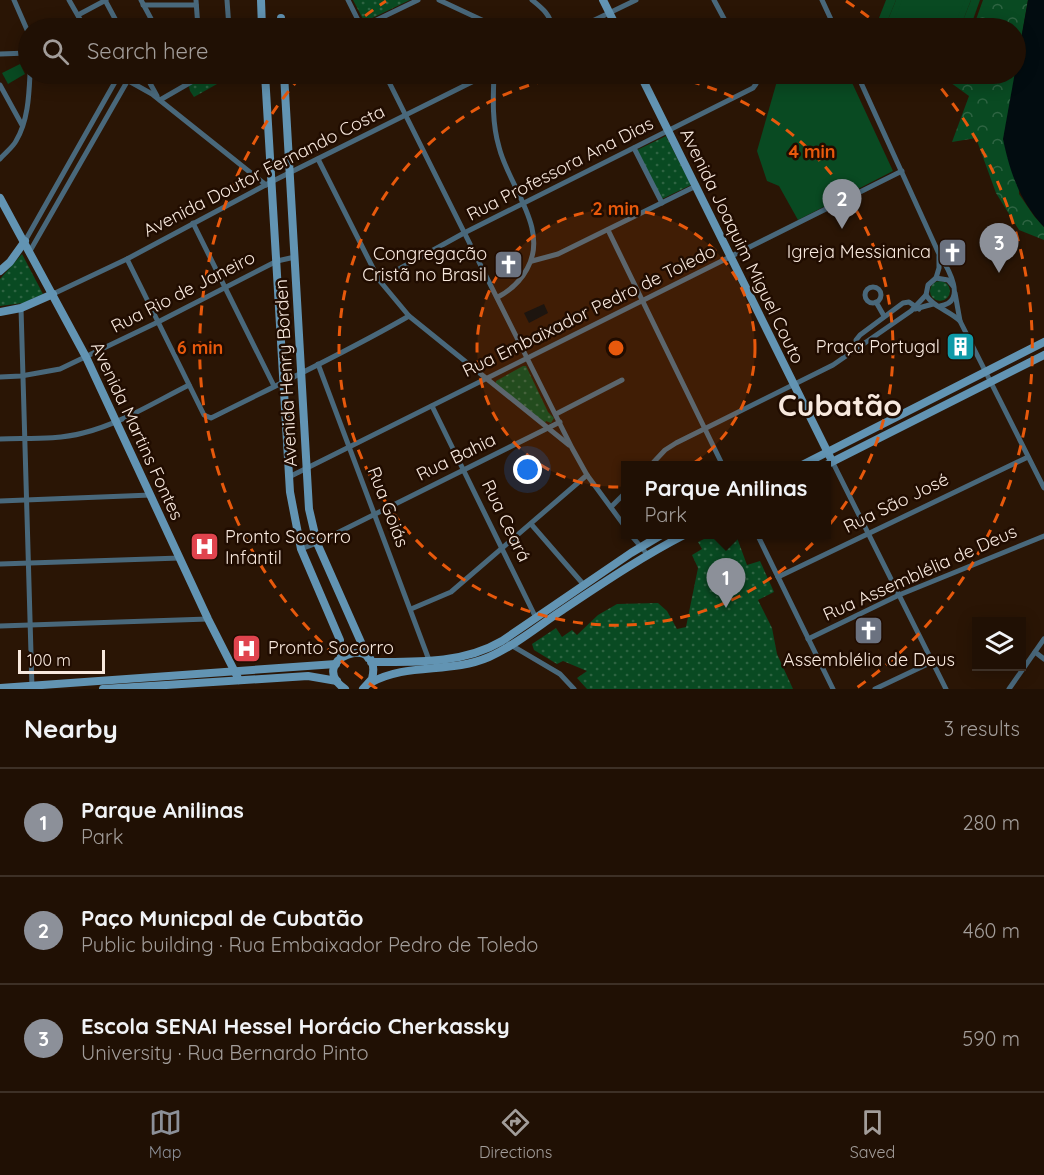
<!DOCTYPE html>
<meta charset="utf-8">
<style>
:root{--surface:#201004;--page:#2d1e13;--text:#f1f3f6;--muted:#a29d9a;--line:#3d3026;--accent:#8c9099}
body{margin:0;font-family:Quicksand,sans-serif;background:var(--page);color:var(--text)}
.controls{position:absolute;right:18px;bottom:18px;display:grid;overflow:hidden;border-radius:0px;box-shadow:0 3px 15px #0003}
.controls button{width:54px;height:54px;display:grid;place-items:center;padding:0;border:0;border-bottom:2px solid var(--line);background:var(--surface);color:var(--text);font:30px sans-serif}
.scale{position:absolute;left:18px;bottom:15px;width:87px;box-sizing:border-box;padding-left:6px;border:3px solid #f8e9de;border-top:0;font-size:16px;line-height:21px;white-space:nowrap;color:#f8e9de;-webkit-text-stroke:4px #200c00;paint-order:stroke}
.you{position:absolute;left:528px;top:470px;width:21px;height:21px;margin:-15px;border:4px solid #fff;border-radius:50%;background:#1a73e8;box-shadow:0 0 0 9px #1a73e833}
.badge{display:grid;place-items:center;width:39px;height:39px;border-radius:50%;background:var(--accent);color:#fff;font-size:20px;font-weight:700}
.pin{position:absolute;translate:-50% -50px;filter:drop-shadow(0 2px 3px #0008)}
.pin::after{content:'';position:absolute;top:32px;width:21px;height:18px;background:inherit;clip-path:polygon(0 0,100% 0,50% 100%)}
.popup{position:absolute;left:621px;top:461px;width:210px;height:78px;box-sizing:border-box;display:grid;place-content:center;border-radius:0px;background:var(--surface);filter:drop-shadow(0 2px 4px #0005);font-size:20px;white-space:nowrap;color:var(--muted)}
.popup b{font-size:22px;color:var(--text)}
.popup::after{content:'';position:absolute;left:50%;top:100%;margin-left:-12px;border:12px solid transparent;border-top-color:var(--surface)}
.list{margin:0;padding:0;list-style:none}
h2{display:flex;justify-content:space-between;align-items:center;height:78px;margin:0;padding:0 24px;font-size:26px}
h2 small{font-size:20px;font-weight:400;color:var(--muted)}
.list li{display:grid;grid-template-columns:39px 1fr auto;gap:18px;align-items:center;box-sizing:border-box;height:108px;padding:0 24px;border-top:2px solid var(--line)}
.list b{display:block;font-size:22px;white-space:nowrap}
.list p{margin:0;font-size:20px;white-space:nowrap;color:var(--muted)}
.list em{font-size:20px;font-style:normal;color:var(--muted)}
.icon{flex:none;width:33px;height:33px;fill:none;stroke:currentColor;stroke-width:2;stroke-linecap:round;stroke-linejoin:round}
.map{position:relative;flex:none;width:1044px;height:689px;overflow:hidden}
.search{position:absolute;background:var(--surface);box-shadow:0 3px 15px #0003;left:18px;right:18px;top:18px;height:66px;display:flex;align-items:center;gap:15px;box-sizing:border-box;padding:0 21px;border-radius:33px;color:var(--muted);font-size:22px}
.sheet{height:402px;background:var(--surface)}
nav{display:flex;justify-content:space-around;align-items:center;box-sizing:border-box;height:84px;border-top:2px solid var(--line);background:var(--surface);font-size:16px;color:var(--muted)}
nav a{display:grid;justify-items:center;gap:3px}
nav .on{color:var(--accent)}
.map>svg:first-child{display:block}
.grass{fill:url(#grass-tufts)}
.forest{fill:url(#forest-crowns)}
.park{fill:url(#park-dots)}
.pitch{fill:#094a22}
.water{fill:#020c10}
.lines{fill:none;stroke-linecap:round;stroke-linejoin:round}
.street{stroke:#49687b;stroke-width:5}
.secondary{stroke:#6294b3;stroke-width:8}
.ring{fill:none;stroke:#e8590c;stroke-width:3;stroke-dasharray:10 8}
.labels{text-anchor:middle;stroke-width:5;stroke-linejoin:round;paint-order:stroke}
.street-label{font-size:18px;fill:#f8e9de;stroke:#200c00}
.poi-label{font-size:18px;fill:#f8e9de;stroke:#200c00;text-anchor:end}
.town-label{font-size:30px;font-weight:bold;fill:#f8e9de;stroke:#200c00}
.centre{fill:#e8590c;stroke:#200c00;stroke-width:3}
.ring-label{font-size:18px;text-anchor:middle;font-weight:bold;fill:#e8590c;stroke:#200c00;stroke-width:5;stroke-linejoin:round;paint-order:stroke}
</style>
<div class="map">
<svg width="1044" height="689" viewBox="0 0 1044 689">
<defs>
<pattern id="grass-tufts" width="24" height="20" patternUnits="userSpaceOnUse" patternTransform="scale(1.5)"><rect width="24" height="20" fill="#094a22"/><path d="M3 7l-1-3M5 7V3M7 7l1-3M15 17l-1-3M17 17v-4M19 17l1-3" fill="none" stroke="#2e6442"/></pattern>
<pattern id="forest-crowns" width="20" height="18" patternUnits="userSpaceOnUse" patternTransform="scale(1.5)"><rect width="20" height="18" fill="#094a22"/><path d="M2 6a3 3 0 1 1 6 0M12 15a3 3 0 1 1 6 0" fill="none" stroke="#2e6442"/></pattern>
<pattern id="park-dots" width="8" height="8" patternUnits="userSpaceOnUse" patternTransform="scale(1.5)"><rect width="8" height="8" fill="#094a22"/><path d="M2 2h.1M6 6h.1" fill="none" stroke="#2e6442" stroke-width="1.8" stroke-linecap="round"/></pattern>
</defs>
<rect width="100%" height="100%" fill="#2a1505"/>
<polygon class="grass" points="896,0 971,0 960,28 887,28 887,22"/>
<g class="forest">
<polygon points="983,0 1028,0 1016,69 1016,28 973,28"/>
<polygon points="951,74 1015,74 1019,194 1034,216 1044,227 1044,240 1019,230 996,193 976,138 952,142 969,96 947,80"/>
</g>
<g class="park">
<polygon points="353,0 410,0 366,21 364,21"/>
<polygon points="189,74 227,74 217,84 194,97 190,91 186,75"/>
<polygon points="666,136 691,185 662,199 637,150"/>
<polygon points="22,254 43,294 23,303 0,306 0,279"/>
<circle cx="940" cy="291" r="10"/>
<polygon points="523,366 526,366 548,412 554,418 551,423 546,421 545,423 496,384 496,381"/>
<polygon points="712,535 736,535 747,565 760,561 774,592 758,600 772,628 777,654 793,689 587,689 577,678 587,671 563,661 557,664 534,650 532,644 556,628 562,637 572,630 577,635 598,615 617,604 658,603 667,611 677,629 686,627 698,568 692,555 702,549 698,542"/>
</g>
<g class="pitch">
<polygon points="886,0 896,0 887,22 887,28 875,28"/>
<polygon points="902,0 965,0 953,28 891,28"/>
<polygon points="971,0 980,0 970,28 960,28"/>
<polygon points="20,64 25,74 8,84 2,73"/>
<polygon points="779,74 848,74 893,171 798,220 779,186 767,181 757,151"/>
</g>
<g class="water">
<path d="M1028 0H1044V227C1020 201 1010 173 1003 139Z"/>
<polygon points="544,304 548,313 529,323 524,313"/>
</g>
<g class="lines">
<g class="street">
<polyline points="14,0 28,32"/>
<polyline points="69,0 85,28"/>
<polyline points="105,0 120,28"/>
<polyline points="141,0 156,28"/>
<polyline points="196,0 198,28"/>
<polyline points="227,0 229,28"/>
<polyline points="348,0 362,28"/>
<polyline points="439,0 499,28"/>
<path d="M532 0C542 8 551 15 552 28"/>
<polyline points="714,0 729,28"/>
<polyline points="822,0 835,28"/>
<polyline points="143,5 196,5"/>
<polyline points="78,15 106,0"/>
<polyline points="360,28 418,0"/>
<polyline points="578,28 636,0"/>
<polyline points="0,54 28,53"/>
<polyline points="145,74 157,96"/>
<polyline points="181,74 186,83"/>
<polyline points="385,74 572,448 587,475 626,528"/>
<path d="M494 74C493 99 492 123 499 147 508 185 550 229 527 269 520 282 511 290 498 297"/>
<path d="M857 74 939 254C948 268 968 302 940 306"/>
<polyline points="118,75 152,94 266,185"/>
<polyline points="0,85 22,125"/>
<polyline points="160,100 205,74"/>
<polyline points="634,148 662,203"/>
<path d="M0 159C5 153 13 147 16 141 28 121 29 95 30 74"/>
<polyline points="318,159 379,280 409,316 569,445"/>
<polyline points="193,223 274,386"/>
<polyline points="608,230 723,466"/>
<polyline points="25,241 119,75"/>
<polyline points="30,251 128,80"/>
<path d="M127 259 204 415 211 418C277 385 345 353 409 316"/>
<polyline points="532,261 558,254 696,186"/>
<polyline points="936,278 939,268 939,256"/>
<polyline points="379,280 464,233 753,88 756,84 752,74"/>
<path d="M953 286 948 280 936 278 928 285 926 295C933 307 950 311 960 321L1044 488"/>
<circle cx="873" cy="295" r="8"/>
<polyline points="955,293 960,321"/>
<polyline points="53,294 127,259 273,181 488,74"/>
<polyline points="876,302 884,316"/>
<polyline points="21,308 32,688"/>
<polyline points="915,309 933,304"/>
<polyline points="856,351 856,340 860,335 903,303 909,302 919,309"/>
<polyline points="318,364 429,660"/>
<polyline points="0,377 21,376 60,369 158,322 277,261 295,257"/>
<polyline points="432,406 536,618"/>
<polyline points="556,414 622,380"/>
<path d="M0 439C27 438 57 440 83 433 120 424 155 402 189 385"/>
<polyline points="832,461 946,689"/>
<polyline points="650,466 665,450 676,443 833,365 911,311 926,295"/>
<polyline points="289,477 902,171"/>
<polyline points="0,501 151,495"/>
<polyline points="611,507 626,492"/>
<polyline points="531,524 584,585"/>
<polyline points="630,534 647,554"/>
<polyline points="757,534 833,689"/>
<polyline points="301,549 317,543 560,422"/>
<polyline points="0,564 180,558"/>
<polyline points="778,577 1028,457"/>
<polyline points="411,609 451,592 587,475"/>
<polyline points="0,626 208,619"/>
<polyline points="808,639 899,595 1044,536"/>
<polyline points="509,644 560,674 574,689"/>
<polyline points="1035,652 1044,659"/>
<polyline points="875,689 932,662"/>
<polyline points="1009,689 1044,639"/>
</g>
<g class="secondary">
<polyline points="261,0 262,28"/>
<polyline points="603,0 617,28"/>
<polyline points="281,18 281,28"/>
<polyline points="265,74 290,492 301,549 340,640 341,657"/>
<polyline points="284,74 309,509 317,543 368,658"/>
<polyline points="640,74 832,461"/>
<polyline points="0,198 86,357 208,619 239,680"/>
<polyline points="0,271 10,262 25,241"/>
<polyline points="0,312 21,308 53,294"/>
<polyline points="800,466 1044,342"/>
<polyline points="824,466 1044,355"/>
<path d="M371 662C416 662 463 664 502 641L631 553 663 534"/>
<path d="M370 683C407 662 450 674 489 657 514 646 536 628 558 613 600 585 641 557 686 534"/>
<polyline points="0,688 336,664"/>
<polyline points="103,689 308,676 337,681"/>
<path d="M345 689C304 660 384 630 372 679L363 689"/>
</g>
</g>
<circle cx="616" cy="348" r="139" fill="#e8590c" fill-opacity=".12"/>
<g class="ring">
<circle cx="616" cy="348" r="139"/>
<path d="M655 74A277 277 0 1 1 577 74"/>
<path d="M377 689A416 416 0 0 1 302 75M351 27A416 416 0 0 1 386 1M846 1A416 416 0 0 1 881 27M930 75A416 416 0 0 1 855 689"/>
</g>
<defs>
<symbol id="church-square" viewBox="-11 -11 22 22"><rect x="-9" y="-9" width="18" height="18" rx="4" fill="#6b7280" stroke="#200c00"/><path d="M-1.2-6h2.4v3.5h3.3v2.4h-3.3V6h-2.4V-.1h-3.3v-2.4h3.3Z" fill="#fff"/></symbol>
<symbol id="building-square" viewBox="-11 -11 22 22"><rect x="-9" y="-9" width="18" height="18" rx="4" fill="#0f9aa8" stroke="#200c00"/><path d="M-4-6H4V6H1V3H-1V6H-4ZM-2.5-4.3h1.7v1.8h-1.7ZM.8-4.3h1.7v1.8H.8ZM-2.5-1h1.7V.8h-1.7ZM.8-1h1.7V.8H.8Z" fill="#fff"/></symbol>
<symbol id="hospital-square" viewBox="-11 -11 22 22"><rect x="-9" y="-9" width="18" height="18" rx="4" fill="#e0444e" stroke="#200c00"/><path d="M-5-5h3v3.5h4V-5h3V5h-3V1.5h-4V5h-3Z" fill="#fff"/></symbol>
</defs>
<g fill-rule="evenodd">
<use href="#church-square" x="936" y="236" width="33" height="33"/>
<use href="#church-square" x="492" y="248" width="33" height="33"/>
<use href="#building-square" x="944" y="330" width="33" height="33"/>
<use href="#hospital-square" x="188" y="530" width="33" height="33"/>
<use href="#church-square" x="852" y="614" width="33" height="33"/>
<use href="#hospital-square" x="230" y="632" width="33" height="33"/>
</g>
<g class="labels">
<g class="street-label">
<text transform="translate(560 169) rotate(-27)" y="6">Rua Professora Ana Dias</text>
<text transform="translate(264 171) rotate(-27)" y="6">Avenida Doutor Fernando Costa</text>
<text transform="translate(742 246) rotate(64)" y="6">Avenida Joaquim Miguel Couto</text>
<text transform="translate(183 292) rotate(-27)" y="6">Rua Rio de Janeiro</text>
<text transform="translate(589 311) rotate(-26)" y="6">Rua Embaixador Pedro de Toledo</text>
<text transform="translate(286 373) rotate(-93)" y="6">Avenida Henry Borden</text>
<text transform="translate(137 431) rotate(65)" y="6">Avenida Martins Fontes</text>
<text transform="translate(456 457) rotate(-26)" y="6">Rua Bahia</text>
<text transform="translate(896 503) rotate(-26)" y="6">Rua São José</text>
<text transform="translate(388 507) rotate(69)" y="6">Rua Goiás</text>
<text transform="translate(506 521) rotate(64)" y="6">Rua Ceará</text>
<text transform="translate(920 573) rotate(-24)" y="6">Rua Assemblélia de Deus</text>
</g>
<g class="poi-label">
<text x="931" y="258">Igreja Messianica</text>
<text x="487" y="260">Congregação<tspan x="487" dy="21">Cristã no Brasil</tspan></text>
<text x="940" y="353">Praça Portugal</text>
<text x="225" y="543" text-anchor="start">Pronto Socorro<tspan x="225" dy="21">Infantil</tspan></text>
<text x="268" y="654" text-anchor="start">Pronto Socorro</text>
<text x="869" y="666" text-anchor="middle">Assemblélia de Deus</text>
</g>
<g class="town-label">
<text x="840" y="416">Cubatão</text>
</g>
</g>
<circle cx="616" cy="348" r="9" class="centre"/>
<g class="ring-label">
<text x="812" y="158">4 min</text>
<text x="616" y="215">2 min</text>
<text x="200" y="354">6 min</text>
</g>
</svg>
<div class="controls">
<button><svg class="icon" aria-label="layers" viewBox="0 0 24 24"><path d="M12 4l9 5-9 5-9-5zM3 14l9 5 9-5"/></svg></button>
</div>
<div class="scale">100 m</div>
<div class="you"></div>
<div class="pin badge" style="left:726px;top:608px">1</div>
<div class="popup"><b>Parque Anilinas</b>Park</div>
<div class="pin badge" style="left:842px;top:229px">2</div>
<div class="pin badge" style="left:999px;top:273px">3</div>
<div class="search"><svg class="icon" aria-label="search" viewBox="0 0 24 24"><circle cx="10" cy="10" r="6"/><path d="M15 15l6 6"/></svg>Search here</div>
</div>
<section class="sheet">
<h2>Nearby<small>3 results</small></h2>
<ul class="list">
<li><span class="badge">1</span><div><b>Parque Anilinas</b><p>Park</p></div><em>280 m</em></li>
<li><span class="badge">2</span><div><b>Paço Municpal de Cubatão</b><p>Public building · Rua Embaixador Pedro de Toledo</p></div><em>460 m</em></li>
<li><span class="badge">3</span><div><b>Escola SENAI Hessel Horácio Cherkassky</b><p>University · Rua Bernardo Pinto</p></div><em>590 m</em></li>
</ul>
</section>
<nav>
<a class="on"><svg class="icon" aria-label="map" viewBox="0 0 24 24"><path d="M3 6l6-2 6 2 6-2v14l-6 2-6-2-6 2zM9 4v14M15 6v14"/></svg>Map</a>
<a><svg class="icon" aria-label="directions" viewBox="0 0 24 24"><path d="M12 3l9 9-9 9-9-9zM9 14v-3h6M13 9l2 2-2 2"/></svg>Directions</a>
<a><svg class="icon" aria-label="saved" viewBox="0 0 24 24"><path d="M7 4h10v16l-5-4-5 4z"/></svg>Saved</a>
</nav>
